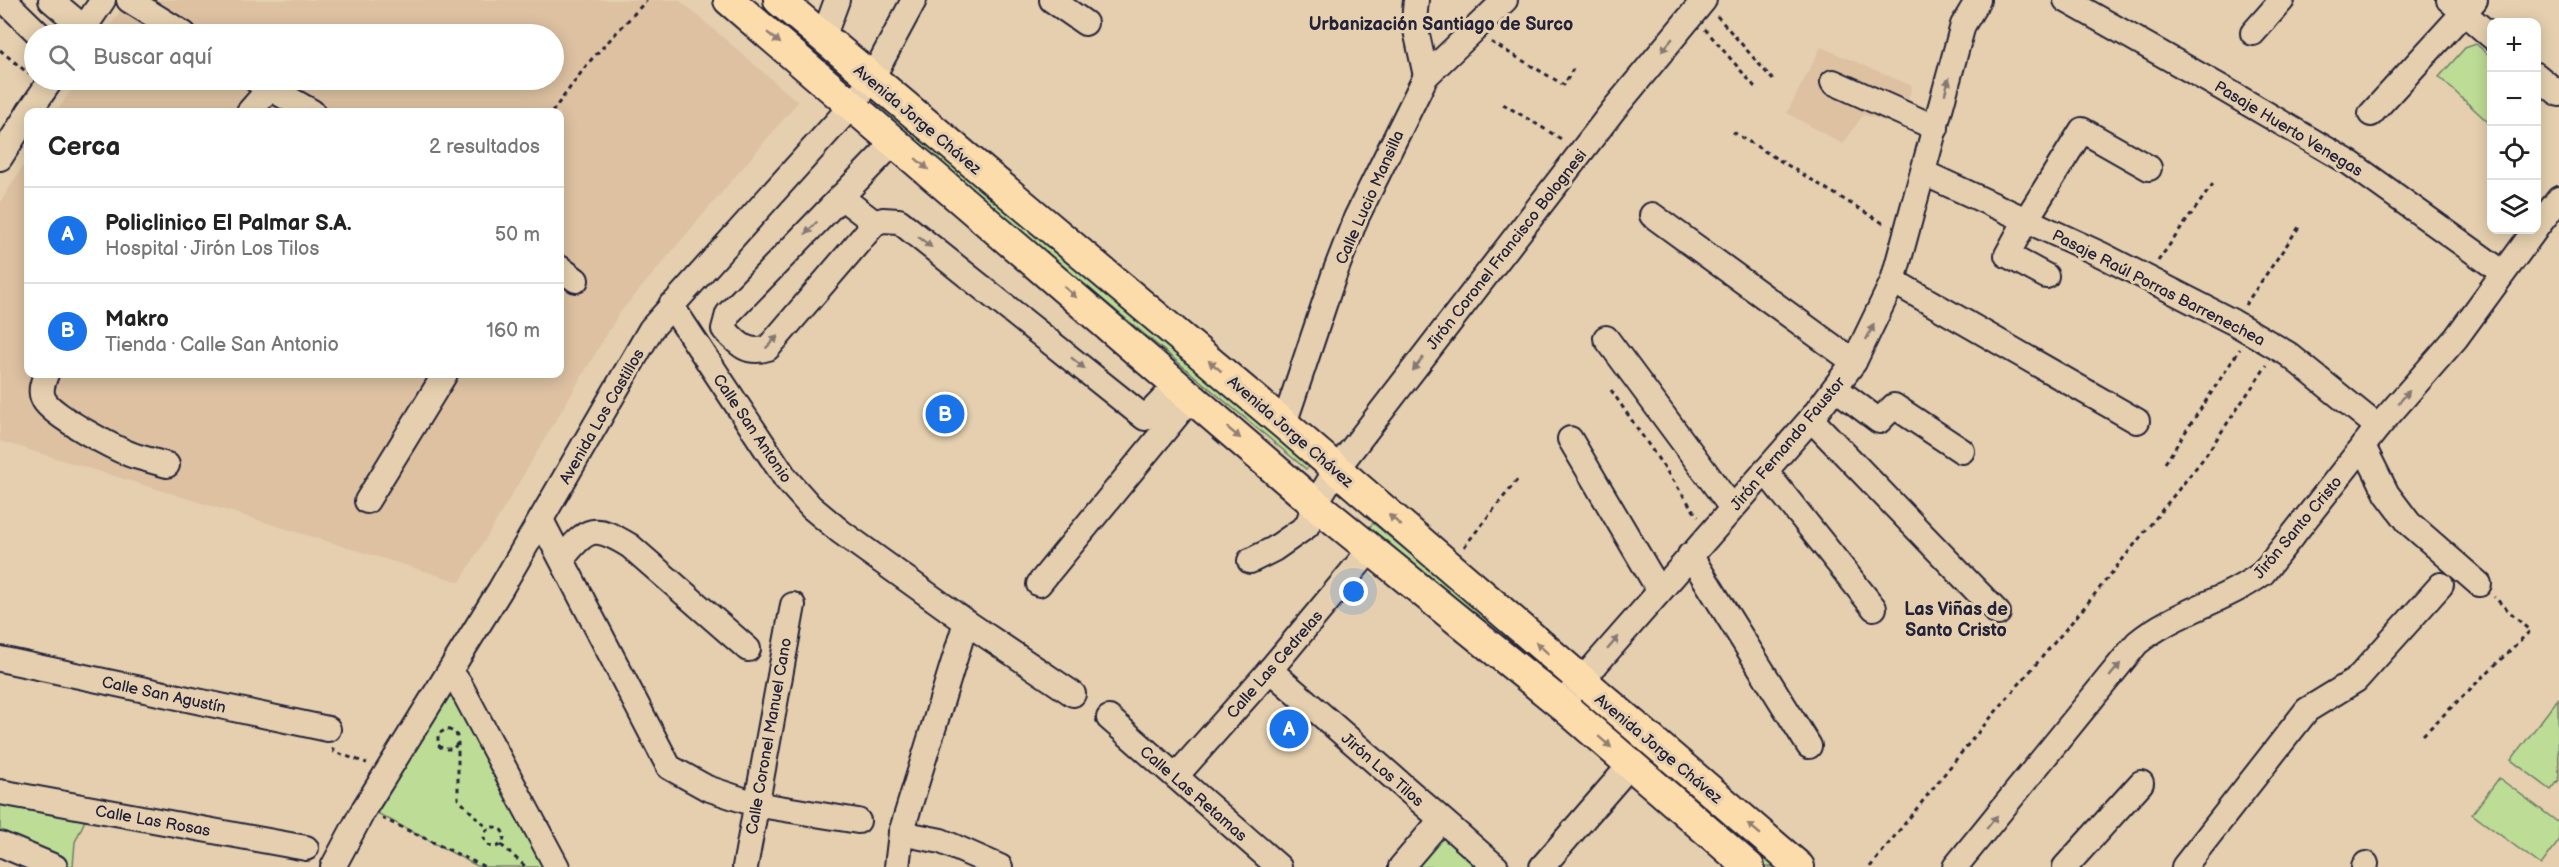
<!DOCTYPE html>
<html lang="es">
<meta charset="utf-8">
<style>
:root{--surface:#fff;--page:#f2f2f2;--text:#222;--muted:#767676;--line:#e0e0e0;--accent:#1a73e8}
body{margin:0;font-family:"Balsamiq Sans",sans-serif;background:var(--page);color:var(--text)}
.controls{position:absolute;right:18px;top:18px;display:grid;overflow:hidden;border-radius:12px;box-shadow:0 3px 15px #0003}
.controls button{width:54px;height:54px;display:grid;place-items:center;padding:0;border:0;border-bottom:2px solid var(--line);background:var(--surface);color:var(--text);font:30px sans-serif}
.you{position:absolute;left:1354px;top:592px;width:21px;height:21px;margin:-15px;border:4px solid #fff;border-radius:50%;background:#1a73e8;box-shadow:0 0 0 9px #1a73e833}
.badge{display:grid;place-items:center;width:39px;height:39px;border-radius:50%;background:var(--accent);color:#fff;font-size:20px;font-weight:700}
.pin{position:absolute;translate:-50% -50%;border:3px solid #fff;box-shadow:0 2px 6px #0006}
.list{margin:0;padding:0;list-style:none}
h2{display:flex;justify-content:space-between;align-items:center;height:78px;margin:0;padding:0 24px;font-size:26px}
h2 small{font-size:20px;font-weight:400;color:var(--muted)}
.list li{display:grid;grid-template-columns:39px 1fr auto;gap:18px;align-items:center;box-sizing:border-box;height:96px;padding:0 24px;border-top:2px solid var(--line)}
.list b{display:block;font-size:22px;white-space:nowrap}
.list p{margin:0;font-size:20px;white-space:nowrap;color:var(--muted)}
.list em{font-size:20px;font-style:normal;color:var(--muted)}
.icon{flex:none;width:33px;height:33px;fill:none;stroke:currentColor;stroke-width:2;stroke-linecap:round;stroke-linejoin:round}
.map{position:relative;flex:none;width:2559px;height:867px;overflow:hidden}
.search{position:absolute;background:var(--surface);box-shadow:0 3px 15px #0003;left:24px;top:24px;width:540px;height:66px;display:flex;align-items:center;gap:15px;box-sizing:border-box;padding:0 21px;border-radius:33px;color:var(--muted);font-size:22px}
.panel{position:absolute;background:var(--surface);box-shadow:0 3px 15px #0003;left:24px;top:108px;width:540px;height:270px;border-radius:12px}
.map>svg:first-child{display:block}
.built{fill:#ddc1a1}
.green{fill:#bddc95;stroke:#707f68;stroke-width:1.5}
.lines{fill:none;stroke-linecap:round;stroke-linejoin:round}
.minor-casing{stroke:#22223b;stroke-width:28}
.major-casing{stroke:#22223b;stroke-width:34}
.path{stroke:#22223b;stroke-width:3;stroke-dasharray:4.5 4.5;stroke-linecap:butt}
.minor{stroke:#e5cfae;stroke-width:24}
.major{stroke:#fddcac;stroke-width:30}
.oneway{fill:#907f74}
.oneway2{fill:#847874}
.labels{text-anchor:middle;stroke-width:6;stroke-linejoin:round;paint-order:stroke}
.street-label{font-size:16px;fill:#22223b;stroke:#e5cfae}
.neighbourhood-label{font-size:18px;font-weight:bold;fill:#22223b;stroke:#e5cfae}
</style>
<div class="map">
<svg width="2559" height="867" viewBox="0 0 2559 867">
<rect width="100%" height="100%" fill="#e5cfae"/>
<filter id="ink" filterUnits="userSpaceOnUse"><feTurbulence type="fractalNoise" baseFrequency=".0167" numOctaves="2"/><feDisplacementMap in="SourceGraphic" scale="12" xChannelSelector="R" yChannelSelector="G"/><feConvolveMatrix kernelMatrix="1 2 1 2 8 2 1 2 1" color-interpolation-filters="sRGB"/></filter>
<g filter="url(#ink)">
<g class="built">
<polygon points="127,0 679,0 798,102 618,315 460,582 0,441 0,203 28,158 28,374 560,374 560,112 57,112 77,80 554,80 554,34 105,34"/>
<polygon points="1821,47 1912,86 1901,125 1863,115 1843,144 1787,113"/>
</g>
<g class="green">
<polygon points="2476,44 2491,57 2492,118 2488,122 2439,77 2465,48"/>
<polygon points="881,100 1312,465 1306,469 873,108"/>
<polygon points="1373,523 1558,676 1541,680 1364,533"/>
<polygon points="448,692 451,692 550,867 479,867 375,812"/>
<polygon points="2558,699 2559,780 2551,790 2511,760"/>
<polygon points="1594,706 1781,867 1765,867 1586,714"/>
<polygon points="2499,778 2559,823 2559,841 2541,865 2472,814"/>
<polygon points="0,800 87,816 75,842 73,867 0,838"/>
<polygon points="1448,834 1488,867 1408,867 1439,836"/>
</g>
<g class="lines">
<defs>
<g id="minor">
<polyline points="4,0 39,34"/>
<polyline points="51,0 84,28"/>
<polyline points="129,0 184,34"/>
<polyline points="1052,0 1085,23"/>
<polyline points="1416,0 1414,21 1426,76"/>
<polyline points="2066,0 2222,88 2350,163 2502,272"/>
<polyline points="2449,0 2492,37"/>
<polyline points="2253,33 2282,0"/>
<polyline points="80,34 103,0"/>
<polyline points="823,38 837,0"/>
<polyline points="2536,75 2559,94"/>
<polyline points="256,80 312,112"/>
<polyline points="1833,82 1936,128"/>
<polyline points="29,112 51,80"/>
<polyline points="249,112 270,88"/>
<polyline points="2371,114 2475,0"/>
<path d="M895 141 728 314 724 329C737 343 747 355 768 348L875 223 883 220 899 221 1145 418 1177 385"/>
<polyline points="0,158 28,114"/>
<polyline points="1924,173 2102,255 2233,322 2288,354 2378,427"/>
<polyline points="841,197 875,223"/>
<polyline points="1652,215 1854,362"/>
<polyline points="2536,228 2559,199"/>
<polyline points="560,268 576,280"/>
<polyline points="2046,276 2007,255 2026,220 2082,130 2149,168"/>
<polyline points="1893,281 2137,421"/>
<polyline points="671,305 786,479 811,507 841,532 966,622 1073,694"/>
<polyline points="1606,338 1732,508"/>
<path d="M46 374C43 383 39 391 44 400 52 416 117 450 135 456 146 459 156 462 167 465"/>
<polyline points="1835,388 1879,421 1894,406 1962,451"/>
<polyline points="1811,419 1998,613"/>
<polyline points="1284,424 1334,275 1356,218 1426,76 1505,0"/>
<polyline points="1570,439 1659,590"/>
<polyline points="2363,446 2387,494 2409,523 2479,584"/>
<polyline points="1765,471 1874,608"/>
<polyline points="367,501 445,374"/>
<polyline points="541,520 669,767 707,788 755,804 858,821"/>
<polyline points="1690,555 1809,746"/>
<path d="M562 559C587 527 594 524 630 546L748 649"/>
<polyline points="1250,561 1274,549 1307,526 1315,504 1336,470 1615,108 1704,0"/>
<polyline points="1039,584 1192,397"/>
<polyline points="0,659 328,729"/>
<polyline points="1270,670 1496,867"/>
<polyline points="448,675 456,679 460,685 557,867"/>
<polyline points="1561,704 1811,419 1854,362 1893,281 1963,25 1978,0"/>
<polyline points="1109,718 1279,867"/>
<polyline points="1176,776 1270,670 1370,550"/>
<polyline points="0,792 306,848"/>
<polyline points="901,833 941,841 1000,867"/>
<polyline points="0,844 55,867"/>
<polyline points="333,867 364,809 500,590 651,329 853,104 871,80 914,0"/>
<polyline points="745,867 793,605"/>
<polyline points="897,867 901,833 966,622"/>
<polyline points="1401,867 1441,820"/>
<polyline points="1542,867 1631,764"/>
<path d="M1955 867 2137 643C2174 612 2224 602 2263 573L2378 427 2456 338 2535 230"/>
<polyline points="2065,867 2141,783"/>
<polyline points="2184,867 2307,710 2356,680 2441,585"/>
<polyline points="2364,867 2366,864"/>
</g>
<g id="major">
<polyline points="729,0 1315,504 1561,704 1749,867"/>
<polyline points="779,0 1284,424 1799,867"/>
</g>
</defs>
<use href="#minor" class="minor-casing"/>
<use href="#major" class="major-casing"/>
<g class="path">
<polyline points="1717,16 1773,80"/>
<polyline points="1705,29 1755,87"/>
<polyline points="1491,42 1564,85 1573,69"/>
<polyline points="0,50 29,74"/>
<polyline points="1503,104 1563,140"/>
<polyline points="552,112 589,62 647,0"/>
<polyline points="1733,132 1886,225"/>
<polyline points="2158,261 2215,181"/>
<polyline points="2245,305 2299,227"/>
<polyline points="1611,390 1698,517"/>
<polyline points="2165,463 2240,349"/>
<polyline points="1464,547 1517,480"/>
<polyline points="2423,735 2530,631 2494,597"/>
<polyline points="457,744 453,749 443,749 438,745 438,734 447,729 456,733 458,740 458,799 488,829"/>
<polyline points="333,748 334,752 367,763"/>
<polyline points="382,818 485,867"/>
<circle cx="494" cy="837" r="10"/>
<polyline points="501,845 526,867"/>
<polyline points="1870,867 1970,742 2082,610 2203,459 2267,365"/>
</g>
<use href="#minor" class="minor"/>
<use href="#major" class="major"/>
</g>
<defs><path id="oneway-solid" d="M-6-.8H1V-3.2L6.5 0L1 3.2V.8H-6Z" transform="scale(1.5)"/></defs>
<g class="oneway">
<use href="#oneway-solid" transform="translate(774 38) rotate(40)"/>
<use href="#oneway-solid" transform="translate(922 164) rotate(41)"/>
<use href="#oneway-solid" transform="translate(1070 292) rotate(41)"/>
<use href="#oneway-solid" transform="translate(1215 366) rotate(-140)"/>
<use href="#oneway-solid" transform="translate(1234 433) rotate(40)"/>
<use href="#oneway-solid" transform="translate(1395 520) rotate(-139)"/>
<use href="#oneway-solid" transform="translate(1542 648) rotate(-139)"/>
<use href="#oneway-solid" transform="translate(1605 742) rotate(41)"/>
<use href="#oneway-solid" transform="translate(1754 829) rotate(-140)"/>
</g>
<g class="oneway2">
<use href="#oneway-solid" transform="translate(1667 45) rotate(130)"/>
<use href="#oneway-solid" transform="translate(1947 86) rotate(-75)"/>
<use href="#oneway-solid" transform="translate(811 228) rotate(134)"/>
<use href="#oneway-solid" transform="translate(925 242) rotate(38)"/>
<use href="#oneway-solid" transform="translate(1870 332) rotate(-63)"/>
<use href="#oneway-solid" transform="translate(772 342) rotate(-45)"/>
<use href="#oneway-solid" transform="translate(1078 363) rotate(39)"/>
<use href="#oneway-solid" transform="translate(1418 364) rotate(128)"/>
<use href="#oneway-solid" transform="translate(2404 397) rotate(-49)"/>
<use href="#oneway-solid" transform="translate(1613 643) rotate(-49)"/>
<use href="#oneway-solid" transform="translate(2115 670) rotate(-51)"/>
<use href="#oneway-solid" transform="translate(1992 822) rotate(-51)"/>
</g>
</g>
<g class="labels">
<g class="street-label">
<text transform="translate(918 119) rotate(40)" y="6">Avenida Jorge Chávez</text>
<text transform="translate(2289 128) rotate(31)" y="6">Pasaje Huerto Venegas</text>
<text transform="translate(1369 197) rotate(-66)" y="6">Calle Lucio Mansilla</text>
<text transform="translate(1506 249) rotate(-52)" y="6">Jirón Coronel Francisco Bolognesi</text>
<text transform="translate(2159 287) rotate(27)" y="6">Pasaje Raúl Porras Barrenechea</text>
<text transform="translate(601 416) rotate(-60)" y="6">Avenida Los Castillos</text>
<text transform="translate(753 428) rotate(56)" y="6">Calle San Antonio</text>
<text transform="translate(1291 431) rotate(41)" y="6">Avenida Jorge Chávez</text>
<text transform="translate(1787 443) rotate(-50)" y="6">Jirón Fernando Faustor</text>
<text transform="translate(2297 527) rotate(-50)" y="6">Jirón Santo Cristo</text>
<text transform="translate(1274 664) rotate(-49)" y="6">Calle Las Cedrelas</text>
<text transform="translate(164 694) rotate(12)" y="6">Calle San Agustín</text>
<text transform="translate(768 736) rotate(-80)" y="6">Calle Coronel Manuel Cano</text>
<text transform="translate(1659 748) rotate(40)" y="6">Avenida Jorge Chávez</text>
<text transform="translate(1383 769) rotate(41)" y="6">Jirón Los Tilos</text>
<text transform="translate(1194 793) rotate(41)" y="6">Calle Las Retamas</text>
<text transform="translate(153 820) rotate(10)" y="6">Calle Las Rosas</text>
</g>
<g class="neighbourhood-label">
<text x="1441" y="30">Urbanización Santiago de Surco</text>
<text x="1956" y="615">Las Viñas de<tspan x="1956" dy="21">Santo Cristo</tspan></text>
</g>
</g>
</svg>
<div class="controls">
<button>+</button>
<button>−</button>
<button><svg class="icon" aria-label="locate" viewBox="0 0 24 24"><circle cx="12" cy="12" r="6"/><path d="M12 2v4M12 18v4M2 12h4M18 12h4"/></svg></button>
<button><svg class="icon" aria-label="layers" viewBox="0 0 24 24"><path d="M12 4l9 5-9 5-9-5zM3 14l9 5 9-5"/></svg></button>
</div>
<div class="you"></div>
<div class="pin badge" style="left:1289px;top:729px">A</div>
<div class="pin badge" style="left:945px;top:414px">B</div>
<div class="search"><svg class="icon" aria-label="search" viewBox="0 0 24 24"><circle cx="10" cy="10" r="6"/><path d="M15 15l6 6"/></svg>Buscar aquí</div>
<section class="panel">
<h2>Cerca<small>2 resultados</small></h2>
<ul class="list">
<li><span class="badge">A</span><div><b>Policlinico El Palmar S.A.</b><p>Hospital · Jirón Los Tilos</p></div><em>50 m</em></li>
<li><span class="badge">B</span><div><b>Makro</b><p>Tienda · Calle San Antonio</p></div><em>160 m</em></li>
</ul>
</section>
</div>
